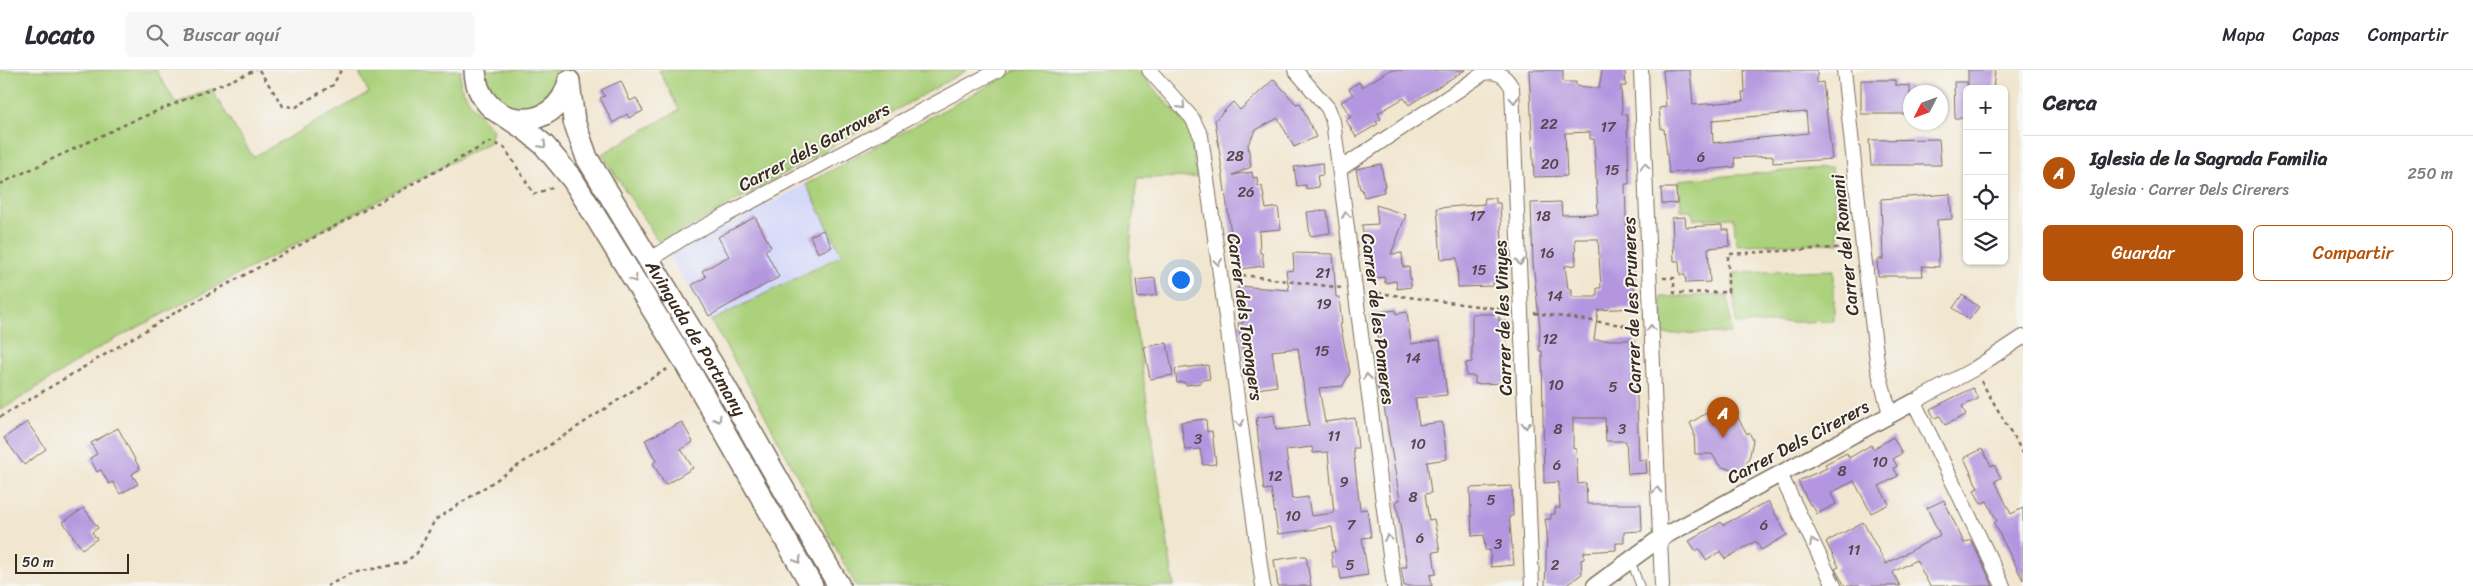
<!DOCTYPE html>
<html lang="es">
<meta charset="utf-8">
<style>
:root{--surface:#fff;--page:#f7f7f7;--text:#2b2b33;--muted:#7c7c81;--line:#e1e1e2;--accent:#b45309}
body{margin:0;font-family:Sriracha,sans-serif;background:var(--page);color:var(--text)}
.controls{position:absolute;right:15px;top:15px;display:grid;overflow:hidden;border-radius:8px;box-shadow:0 1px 4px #0004}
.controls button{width:45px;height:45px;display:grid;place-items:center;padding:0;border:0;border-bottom:1px solid var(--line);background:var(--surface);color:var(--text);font:25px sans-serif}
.compass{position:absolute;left:1903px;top:15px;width:45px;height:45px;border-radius:50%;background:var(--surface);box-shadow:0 1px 4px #0004;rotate:228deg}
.scale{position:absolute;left:15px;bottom:12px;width:114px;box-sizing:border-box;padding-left:5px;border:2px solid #3b2a1e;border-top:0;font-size:14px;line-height:18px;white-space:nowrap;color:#3b2a1e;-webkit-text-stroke:4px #f6f6f2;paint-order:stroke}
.you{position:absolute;left:1180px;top:209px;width:18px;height:18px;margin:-12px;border:4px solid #fff;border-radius:50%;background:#1a73e8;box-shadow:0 0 0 8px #1a73e833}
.badge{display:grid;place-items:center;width:32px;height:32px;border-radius:50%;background:var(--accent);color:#fff;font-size:16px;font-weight:700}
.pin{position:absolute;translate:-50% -41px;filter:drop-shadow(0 1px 2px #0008)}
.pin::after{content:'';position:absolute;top:26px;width:18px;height:15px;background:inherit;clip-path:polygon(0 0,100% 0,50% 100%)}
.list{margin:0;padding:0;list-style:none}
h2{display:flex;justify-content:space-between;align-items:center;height:65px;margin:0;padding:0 20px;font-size:21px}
h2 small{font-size:16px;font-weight:400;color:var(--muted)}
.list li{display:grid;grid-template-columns:32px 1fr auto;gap:15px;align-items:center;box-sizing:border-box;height:75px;padding:0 20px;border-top:1px solid var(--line)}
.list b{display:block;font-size:19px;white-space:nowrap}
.list p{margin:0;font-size:16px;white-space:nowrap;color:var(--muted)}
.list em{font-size:16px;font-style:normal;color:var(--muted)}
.actions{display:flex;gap:10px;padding:15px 20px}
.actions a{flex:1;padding:11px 0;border:1px solid var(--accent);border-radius:8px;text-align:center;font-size:18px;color:var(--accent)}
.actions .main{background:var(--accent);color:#fff}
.icon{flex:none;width:28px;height:28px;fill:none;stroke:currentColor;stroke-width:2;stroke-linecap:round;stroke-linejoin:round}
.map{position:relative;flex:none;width:2023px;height:516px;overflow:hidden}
header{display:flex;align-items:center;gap:30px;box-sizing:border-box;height:70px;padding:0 25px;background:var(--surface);border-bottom:1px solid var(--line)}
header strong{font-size:24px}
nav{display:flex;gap:28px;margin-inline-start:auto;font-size:18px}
.search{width:350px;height:45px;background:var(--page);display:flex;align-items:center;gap:12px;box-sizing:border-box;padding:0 18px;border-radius:8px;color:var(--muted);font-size:19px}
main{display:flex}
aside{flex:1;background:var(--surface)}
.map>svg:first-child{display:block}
.built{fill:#d4d8f9}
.green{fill:#abd17b;stroke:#737e4c}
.building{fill:#b396df;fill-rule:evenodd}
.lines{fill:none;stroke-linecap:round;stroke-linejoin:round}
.service-casing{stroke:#7b6c5c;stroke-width:9}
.minor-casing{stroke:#7b6c5c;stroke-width:16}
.tertiary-casing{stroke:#7b6c5c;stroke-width:19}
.primary-casing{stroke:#7b6c5c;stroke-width:24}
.path{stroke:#7b6c5c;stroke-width:2.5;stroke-dasharray:4 4;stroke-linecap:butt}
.service{stroke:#fff;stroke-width:7}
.minor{stroke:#fff;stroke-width:14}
.tertiary{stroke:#fff;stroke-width:16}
.primary{stroke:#fff;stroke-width:21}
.oneway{stroke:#a79f9a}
.labels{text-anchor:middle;stroke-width:4;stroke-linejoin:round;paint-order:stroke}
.number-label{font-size:15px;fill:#59454e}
.street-label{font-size:18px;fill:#3b2a1e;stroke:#f6f6f2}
</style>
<header>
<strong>Locato</strong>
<div class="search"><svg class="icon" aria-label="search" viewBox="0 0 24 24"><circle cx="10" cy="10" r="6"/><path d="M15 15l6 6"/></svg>Buscar aquí</div>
<nav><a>Mapa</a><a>Capas</a><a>Compartir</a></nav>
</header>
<main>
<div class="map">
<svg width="2023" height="516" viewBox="0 0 2023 516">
<rect width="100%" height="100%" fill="#f6f6f2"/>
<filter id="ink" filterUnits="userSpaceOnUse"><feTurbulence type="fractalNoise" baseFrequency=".02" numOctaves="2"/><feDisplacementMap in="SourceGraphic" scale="10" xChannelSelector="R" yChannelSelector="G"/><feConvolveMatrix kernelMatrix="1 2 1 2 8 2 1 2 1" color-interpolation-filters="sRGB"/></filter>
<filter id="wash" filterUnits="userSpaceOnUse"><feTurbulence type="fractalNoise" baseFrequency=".0096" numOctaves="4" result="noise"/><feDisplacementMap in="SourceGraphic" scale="20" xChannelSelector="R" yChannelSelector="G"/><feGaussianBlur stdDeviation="1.12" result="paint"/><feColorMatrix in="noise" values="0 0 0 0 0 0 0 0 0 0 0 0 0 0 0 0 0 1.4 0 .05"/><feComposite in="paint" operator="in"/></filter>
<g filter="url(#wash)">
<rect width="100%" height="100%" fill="#f1e6cf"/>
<polygon class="built" points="806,114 842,184 711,251 669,186"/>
<g class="green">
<polygon points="0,0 156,0 176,33 211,19 253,87 369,23 358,0 461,0 460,15 473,37 493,60 490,72 102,276 0,341"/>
<path d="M483 0H560C561 33 513 55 492 26 488 19 486 8 483 0Z"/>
<polygon points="659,0 967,0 660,174 602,84 679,40"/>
<polygon points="1018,0 1137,0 1189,57 1197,107 1137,108 1129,188 1136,257 1174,516 856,516 752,321 711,251 842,185 806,114"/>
<polygon points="1832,97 1839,173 1736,175 1734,148 1694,149 1691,140 1681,140 1679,110"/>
<polygon points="1834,200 1834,251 1736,254 1733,203"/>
<polygon points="1728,225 1731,263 1663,264 1661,227"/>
</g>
<g id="blocks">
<g class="building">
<polygon points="1390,0 1465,0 1409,35 1404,28 1378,43 1381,49 1376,52 1378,54 1356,67 1346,50 1351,47 1341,32 1353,25 1349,19 1359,12 1362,17"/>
<path d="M1529 0H1563V12H1576V16L1599 18 1602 0H1625L1626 16H1621L1622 44H1627L1629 114H1625L1627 175H1633L1635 238 1598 240 1594 270H1635L1639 390 1646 389 1647 403 1628 404 1626 371H1606L1605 348H1573V379L1576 378 1578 414 1586 413 1587 434H1641L1642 461 1624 462V473H1616V480L1584 482V489L1581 490 1582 504 1565 516H1545L1547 462 1545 449H1551V444H1555V438H1560L1559 424V412L1544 413 1542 281H1539L1540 258 1533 193 1531 133 1561 132 1562 145 1598 144 1594 69H1590V62L1565 63 1567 106 1534 107ZM1575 169H1598L1601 218H1597V227H1572V219H1568L1565 196 1576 195Z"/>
<path d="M1663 0H1690L1693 35 1743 31 1742 22H1745L1744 0H1817V13L1823 12 1832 89 1773 93V86L1734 88 1735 97 1669 103 1664 59H1661L1659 38 1666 37ZM1806 42 1808 63 1713 73 1712 50Z"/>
<polygon points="1968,0 1995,0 1993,19 1968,19"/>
<polygon points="1274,9 1296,34 1300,33 1316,67 1294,77 1278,48 1256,60 1248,74 1251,97 1233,105 1252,102 1253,108 1257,107 1258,116 1262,116 1266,139 1278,137 1281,159 1259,161 1260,183 1262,183 1264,196 1240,199 1238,184 1234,185 1215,50 1233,32 1240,40"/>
<polygon points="1861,10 1895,10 1895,15 1910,16 1910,44 1861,44"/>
<polygon points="621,11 630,31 636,28 643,41 629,48 627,44 613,53 600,28 605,26 601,20"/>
<polygon points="1954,12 1967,12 1967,48 1955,48"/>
<polygon points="1939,69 1941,95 1871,95 1869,70"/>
<polygon points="1322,93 1323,105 1317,106 1319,117 1306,119 1306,115 1297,116 1294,97"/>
<polygon points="1381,94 1385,117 1383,117 1384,122 1364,127 1362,119 1360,119 1356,99"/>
<polygon points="1661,118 1676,118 1677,133 1662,134"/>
<polygon points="1950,124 1952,149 1937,150 1939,197 1922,196 1923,206 1878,206 1877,189 1883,189 1881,129"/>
<polygon points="1485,128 1496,128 1496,133 1500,133 1502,172 1509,172 1510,187 1500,187 1501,212 1493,212 1493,216 1458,217 1457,188 1441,189 1437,138 1484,134"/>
<polygon points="1376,135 1406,145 1391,184 1402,183 1403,197 1409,197 1411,217 1397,219 1396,211 1385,213 1384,207 1369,209 1362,155 1378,154"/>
<polygon points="1327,140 1330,163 1310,166 1307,142"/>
<polygon points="755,147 771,177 765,180 779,207 709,246 692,215 706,207 702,201 729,186 718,167"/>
<polygon points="1685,147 1686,157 1722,155 1722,160 1729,160 1730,176 1708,178 1710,212 1686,213 1685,205 1680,205 1679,191 1674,191 1672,148"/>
<polygon points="823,160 832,177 818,183 810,166"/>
<path d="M1293 183 1333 184 1336 227H1339L1342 254H1340L1350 302 1343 316 1319 318 1325 352 1355 348 1358 378H1353L1360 440 1367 439 1371 467 1362 468 1368 505 1341 509 1339 497 1333 498 1331 482H1335L1332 457 1278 464 1271 419 1264 420 1256 348 1274 345 1276 360 1309 356 1298 278 1272 281 1277 316 1251 320 1238 253H1243L1238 216 1289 220 1286 201 1294 200ZM1312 377 1313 383 1328 382 1334 443 1311 446 1308 427 1292 429 1286 380Z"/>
<polygon points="1155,208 1157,225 1138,228 1136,210"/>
<polygon points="1962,225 1979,237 1969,250 1953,238"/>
<polygon points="1396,240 1396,244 1407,242 1411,274 1440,270 1447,325 1415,328 1419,355 1442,352 1447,389 1427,392 1431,423 1425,424 1429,450 1434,449 1440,481 1433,482 1436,504 1430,505 1432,516 1404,516 1401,497 1407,497 1396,431 1400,430 1381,320 1378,320 1376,299 1384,298 1380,269 1378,269 1371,243"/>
<polygon points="1472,244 1499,244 1499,251 1506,251 1507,313 1475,314 1475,306 1466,306 1466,293 1472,292"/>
<polygon points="1167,273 1173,305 1150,309 1144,277"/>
<polygon points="1208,295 1210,309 1201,310 1201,313 1186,315 1184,312 1177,313 1175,299"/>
<polygon points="1973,318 1978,329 1962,336 1966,345 1945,355 1940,346 1934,348 1930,339"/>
<polygon points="1728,330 1747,364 1749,362 1753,370 1750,385 1741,406 1736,399 1725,398 1719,395 1712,384 1695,384 1694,362 1690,353"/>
<polygon points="1206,349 1207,362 1212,361 1216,394 1203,395 1200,379 1185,380 1181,352"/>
<polygon points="27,352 46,379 24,395 4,368"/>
<polygon points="682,352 693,372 681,379 693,398 665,415 653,393 656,391 645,370"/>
<polygon points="118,358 140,399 132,404 138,414 120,424 113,412 109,414 101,400 97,402 90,388 97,384 91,373"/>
<polygon points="1893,367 1902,383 1893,389 1897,396 1894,398 1898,406 1879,416 1889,434 1871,443 1854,411 1831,423 1836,434 1817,444 1812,434 1810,435 1798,411 1827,398 1825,394 1847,383 1849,388 1871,375 1873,379"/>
<polygon points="1982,379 1991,396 1994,395 2001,408 1995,411 2011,444 2023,438 2023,510 1994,453 1997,451 1987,431 1981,434 1974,420 1978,418 1964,388"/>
<polygon points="1512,416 1513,446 1509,446 1514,495 1491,497 1490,480 1485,480 1484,465 1472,466 1470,418"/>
<polygon points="1944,430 1964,473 1971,470 1993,516 1930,516 1916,490 1893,502 1900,516 1845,516 1835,499 1839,497 1826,472 1863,452 1886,494 1940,465 1927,438"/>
<polygon points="1768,431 1787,465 1761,480 1756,471 1725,489 1721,481 1706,490 1699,479 1696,481 1689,471 1721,452 1723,455"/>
<polygon points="84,438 98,458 92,462 97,469 82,479 63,452"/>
<polygon points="1302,486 1306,486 1311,516 1278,516 1274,490"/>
</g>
</g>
</g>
<g filter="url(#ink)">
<use href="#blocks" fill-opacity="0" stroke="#7b6c5c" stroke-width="1"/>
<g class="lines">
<defs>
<polyline id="service" points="1631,491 1640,516"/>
<g id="minor">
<polyline points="1149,0 1192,48 1201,66 1263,516"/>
<polyline points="1295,0 1328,38 1333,51 1394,516"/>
<polyline points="1641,0 1662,516"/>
<polyline points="1844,0 1863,177 1878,299 1890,344"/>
<path d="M1340 99 1484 3C1498 0 1506 6 1512 18L1532 516"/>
<polyline points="649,190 685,167 998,0"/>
<polyline points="1780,404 1834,516"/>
<polyline points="2003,516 1914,332 1974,299 2023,267"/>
</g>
<polyline id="tertiary" points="1595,516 1659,469 1914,332"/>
<g id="primary">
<path d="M475 0C477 59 556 68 569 11"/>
<path id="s1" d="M569 13 574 51 587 88 715 299 839 516"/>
<polyline points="505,46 526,60 544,75 573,110 683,289 812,516"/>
</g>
</defs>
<use href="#service" class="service-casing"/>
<use href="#minor" class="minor-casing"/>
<use href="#tertiary" class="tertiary-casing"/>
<use href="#primary" class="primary-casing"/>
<g class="path">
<polyline points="259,0 283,36 296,37 333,15 341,0"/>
<polyline points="0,114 128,53 256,0"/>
<polyline points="1234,204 1342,218"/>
<polyline points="1663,208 1674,208 1674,223 1728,222 1728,184 1850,177"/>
<polyline points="1370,222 1508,240"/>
<polyline points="1534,243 1637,257"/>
<polyline points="1981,311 2023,383"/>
<polyline points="0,347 178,241 490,72 504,77 534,124 555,117"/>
<polyline points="327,516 352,503 404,493 417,483 435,450 652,308 669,298"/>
</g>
<use href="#service" class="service"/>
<use href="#minor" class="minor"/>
<use href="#tertiary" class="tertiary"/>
<use href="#primary" class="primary"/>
</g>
<defs><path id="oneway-chevron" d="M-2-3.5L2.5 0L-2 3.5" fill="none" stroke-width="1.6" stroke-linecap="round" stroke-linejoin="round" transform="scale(1.25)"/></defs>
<g class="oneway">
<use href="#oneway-chevron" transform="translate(1514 30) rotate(86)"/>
<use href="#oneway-chevron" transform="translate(1182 36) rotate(48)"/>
<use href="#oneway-chevron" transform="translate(543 75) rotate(45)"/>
<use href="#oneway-chevron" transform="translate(1645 96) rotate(-92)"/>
<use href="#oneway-chevron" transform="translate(1346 145) rotate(-97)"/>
<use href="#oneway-chevron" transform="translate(1218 192) rotate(82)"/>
<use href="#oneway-chevron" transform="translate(1520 192) rotate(88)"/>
<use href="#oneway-chevron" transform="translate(634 209) rotate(59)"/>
<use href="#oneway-chevron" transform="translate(1651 258) rotate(-92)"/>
<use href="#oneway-chevron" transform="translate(1367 307) rotate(-97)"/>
<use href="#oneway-chevron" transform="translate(718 349) rotate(60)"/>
<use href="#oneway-chevron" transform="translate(1240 353) rotate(82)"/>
<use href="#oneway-chevron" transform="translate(1526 355) rotate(88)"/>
<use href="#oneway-chevron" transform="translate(1657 420) rotate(-92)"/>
<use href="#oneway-chevron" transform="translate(1388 468) rotate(-97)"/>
<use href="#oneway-chevron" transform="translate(1813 472) rotate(-116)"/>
<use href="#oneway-chevron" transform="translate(798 490) rotate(61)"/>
</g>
</g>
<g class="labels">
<g class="number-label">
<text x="1549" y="59">22</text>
<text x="1608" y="62">17</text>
<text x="1235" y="91">28</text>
<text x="1701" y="92">6</text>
<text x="1550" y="99">20</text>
<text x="1612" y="105">15</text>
<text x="1246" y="127">26</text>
<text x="1477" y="151">17</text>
<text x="1543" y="151">18</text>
<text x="1547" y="188">16</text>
<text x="1479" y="205">15</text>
<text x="1323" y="208">21</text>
<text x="1555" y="231">14</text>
<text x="1324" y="239">19</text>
<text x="1550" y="274">12</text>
<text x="1322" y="286">15</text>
<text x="1413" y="293">14</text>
<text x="1556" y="320">10</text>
<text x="1613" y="322">5</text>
<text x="1558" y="364">8</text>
<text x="1622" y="364">3</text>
<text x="1334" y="371">11</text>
<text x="1198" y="374">3</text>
<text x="1418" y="379">10</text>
<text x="1880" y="397">10</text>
<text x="1557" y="400">6</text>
<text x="1842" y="406">8</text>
<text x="1275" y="411">12</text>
<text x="1344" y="417">9</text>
<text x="1413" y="432">8</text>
<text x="1491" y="435">5</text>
<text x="1293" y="451">10</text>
<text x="1351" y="460">7</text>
<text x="1764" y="460">6</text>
<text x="1420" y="473">6</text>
<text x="1498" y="479">3</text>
<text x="1854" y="485">11</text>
<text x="1350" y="500">5</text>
<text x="1555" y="500">2</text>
</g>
<g class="street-label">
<text transform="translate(814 77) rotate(-28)" y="6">Carrer dels Garrovers</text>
<text transform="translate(1845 175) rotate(-96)" y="6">Carrer del Romani</text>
<text transform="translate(1632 235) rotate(-92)" y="6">Carrer de les Pruneres</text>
<text transform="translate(1245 247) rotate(82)" y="6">Carrer dels Torongers</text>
<text transform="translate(1503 248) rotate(-92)" y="6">Carrer de les Vinyes</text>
<text transform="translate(1378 249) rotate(83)" y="6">Carrer de les Pomeres</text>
<text dy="6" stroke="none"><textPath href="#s1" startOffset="288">Avinguda de Portmany</textPath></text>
<text transform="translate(1798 372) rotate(-28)" y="6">Carrer Dels Cirerers</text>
</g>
</g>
</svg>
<div class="controls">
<button>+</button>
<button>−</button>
<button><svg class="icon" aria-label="locate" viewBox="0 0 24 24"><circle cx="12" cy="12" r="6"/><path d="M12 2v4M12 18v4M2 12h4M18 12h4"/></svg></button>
<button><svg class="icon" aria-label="layers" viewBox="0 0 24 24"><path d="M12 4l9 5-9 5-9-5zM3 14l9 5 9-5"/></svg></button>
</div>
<svg class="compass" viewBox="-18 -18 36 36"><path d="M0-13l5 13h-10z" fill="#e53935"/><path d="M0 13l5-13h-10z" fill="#7c7c81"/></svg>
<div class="scale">50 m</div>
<div class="you"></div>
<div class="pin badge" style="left:1723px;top:368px">A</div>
</div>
<aside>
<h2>Cerca<small></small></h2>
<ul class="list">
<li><span class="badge">A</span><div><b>Iglesia de la Sagrada Familia</b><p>Iglesia · Carrer Dels Cirerers</p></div><em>250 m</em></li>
</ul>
<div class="actions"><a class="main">Guardar</a><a>Compartir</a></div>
</aside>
</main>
